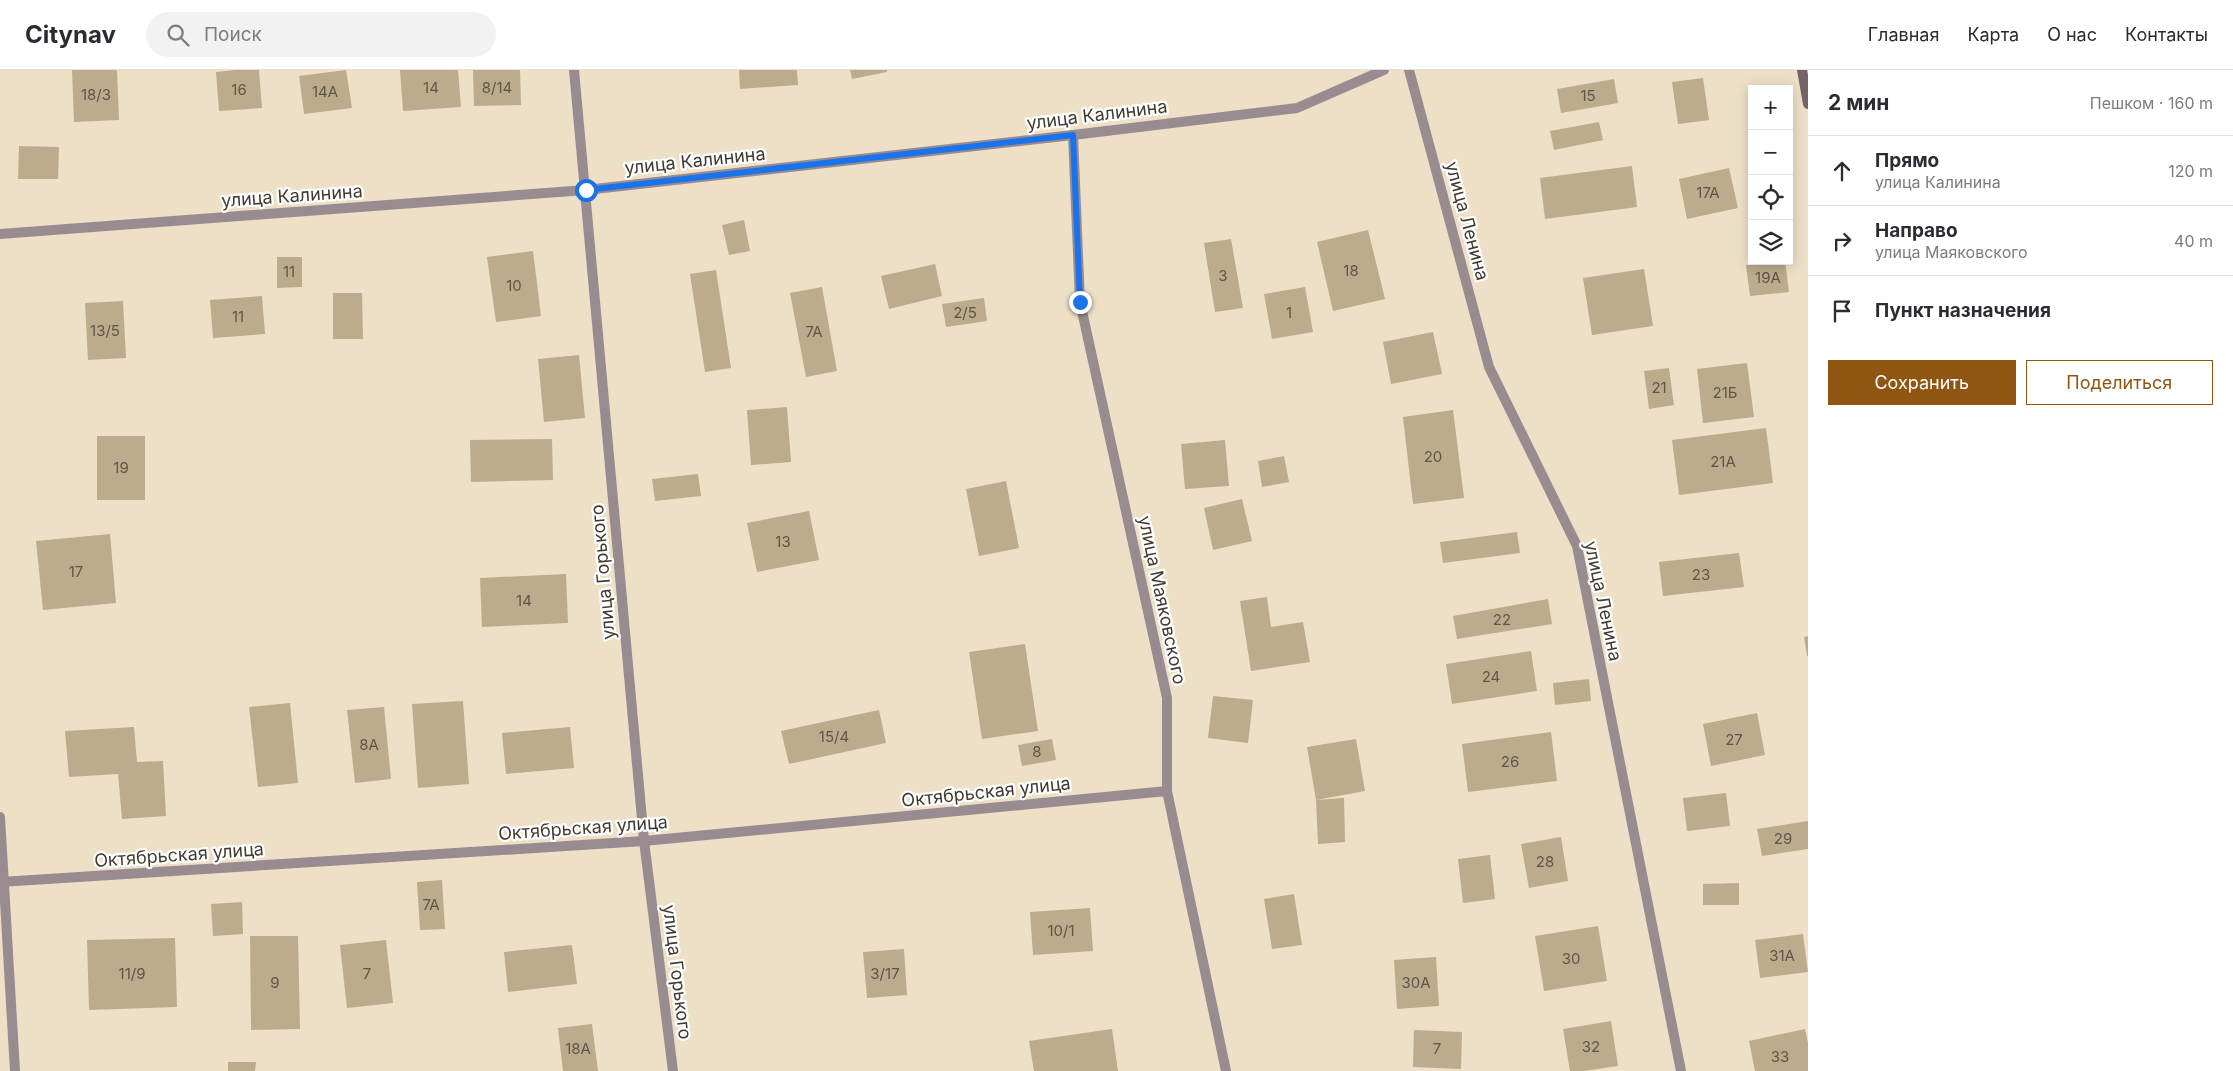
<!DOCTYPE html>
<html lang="ru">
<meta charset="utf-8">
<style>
:root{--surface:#fff;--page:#f2f2f3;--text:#2b2b33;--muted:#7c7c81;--line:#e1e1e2;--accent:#8f5511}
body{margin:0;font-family:Inter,sans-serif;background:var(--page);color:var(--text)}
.controls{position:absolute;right:15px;top:15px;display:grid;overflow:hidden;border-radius:0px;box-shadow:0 2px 12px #0003}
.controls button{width:45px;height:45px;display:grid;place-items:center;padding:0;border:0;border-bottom:1px solid var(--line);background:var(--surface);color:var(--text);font:25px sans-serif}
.stop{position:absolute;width:15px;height:15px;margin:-11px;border:4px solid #1a73e8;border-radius:50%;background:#fff}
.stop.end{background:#1a73e8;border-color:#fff;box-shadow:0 1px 5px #0008}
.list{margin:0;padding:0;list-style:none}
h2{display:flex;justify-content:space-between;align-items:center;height:65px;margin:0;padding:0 20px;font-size:21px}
h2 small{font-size:16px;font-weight:400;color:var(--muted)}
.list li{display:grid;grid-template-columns:32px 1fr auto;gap:15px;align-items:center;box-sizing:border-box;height:70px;padding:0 20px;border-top:1px solid var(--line)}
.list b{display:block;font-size:19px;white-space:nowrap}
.list p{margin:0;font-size:16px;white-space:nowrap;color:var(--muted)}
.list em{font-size:16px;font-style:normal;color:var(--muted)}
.actions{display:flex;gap:10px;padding:15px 20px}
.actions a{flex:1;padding:11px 0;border:1px solid var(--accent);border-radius:0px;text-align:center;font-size:18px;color:var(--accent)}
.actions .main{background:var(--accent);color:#fff}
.icon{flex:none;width:28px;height:28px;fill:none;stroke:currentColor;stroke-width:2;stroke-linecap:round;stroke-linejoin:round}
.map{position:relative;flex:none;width:1808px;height:1001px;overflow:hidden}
header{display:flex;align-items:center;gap:30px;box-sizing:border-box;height:70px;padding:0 25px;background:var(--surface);border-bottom:1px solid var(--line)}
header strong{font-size:24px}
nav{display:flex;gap:28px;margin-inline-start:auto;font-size:18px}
.search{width:350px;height:45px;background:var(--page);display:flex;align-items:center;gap:12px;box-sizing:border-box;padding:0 18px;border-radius:28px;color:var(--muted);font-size:19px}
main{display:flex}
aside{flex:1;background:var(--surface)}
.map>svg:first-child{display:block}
.building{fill:#bcab8c}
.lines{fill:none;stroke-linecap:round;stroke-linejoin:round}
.minor{stroke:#988c91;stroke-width:10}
.secondary{stroke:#75636a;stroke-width:10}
.route{stroke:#1a73e8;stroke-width:6}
.labels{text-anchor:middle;stroke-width:4.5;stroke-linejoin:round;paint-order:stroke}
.number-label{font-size:15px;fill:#5f5647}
.street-label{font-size:18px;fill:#403a30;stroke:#fff}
</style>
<header>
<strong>Citynav</strong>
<div class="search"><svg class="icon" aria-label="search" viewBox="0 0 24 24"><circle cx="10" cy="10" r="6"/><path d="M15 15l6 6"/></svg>Поиск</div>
<nav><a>Главная</a><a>Карта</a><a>О нас</a><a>Контакты</a></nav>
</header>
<main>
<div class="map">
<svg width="1808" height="1001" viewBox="0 0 1808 1001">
<rect width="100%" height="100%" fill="#eee0c7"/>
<g class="building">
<polygon points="72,0 117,0 119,50 74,52"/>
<polygon points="235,0 259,0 262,38 219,41 216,2"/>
<polygon points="346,0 352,38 304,44 299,6"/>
<polygon points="400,0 458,0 461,37 403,41"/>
<polygon points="473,0 520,0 521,35 474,36"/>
<polygon points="739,0 797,0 798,15 740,19"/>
<polygon points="850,0 887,0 887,2 852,9"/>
<polygon points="1703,8 1709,50 1678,54 1672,12"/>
<polygon points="1614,9 1618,33 1561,43 1557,19"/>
<polygon points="1599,52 1603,70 1554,80 1550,61"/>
<polygon points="19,76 59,77 58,109 18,109"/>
<polygon points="1632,96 1637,137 1545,149 1540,108"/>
<polygon points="1729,98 1738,138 1687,149 1679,109"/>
<polygon points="744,150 750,181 729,185 722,155"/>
<polygon points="1368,160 1385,229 1333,241 1317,172"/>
<polygon points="1231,169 1243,238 1215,242 1204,173"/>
<polygon points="533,181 541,246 496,252 487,187"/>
<polygon points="277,187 302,187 302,217 277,218"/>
<polygon points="1785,191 1789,222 1750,226 1746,195"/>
<polygon points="935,194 942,226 889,239 881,206"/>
<polygon points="1644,199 1653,256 1592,265 1583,208"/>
<polygon points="716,200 731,298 705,302 690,204"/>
<polygon points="822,217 837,301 806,307 790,223"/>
<polygon points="1305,217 1313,262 1272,269 1264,224"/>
<polygon points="333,223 362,223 363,269 333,269"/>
<polygon points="262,226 265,264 213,268 210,230"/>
<polygon points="984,228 987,251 946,257 942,234"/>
<polygon points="123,231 126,288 88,290 85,233"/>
<polygon points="1433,262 1442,304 1391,314 1383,272"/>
<polygon points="579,285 585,348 544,352 538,289"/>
<polygon points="1747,293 1754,347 1703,353 1697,299"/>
<polygon points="1669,298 1674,335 1649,339 1644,301"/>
<polygon points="787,337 791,392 751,395 747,340"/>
<polygon points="1453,340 1464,428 1413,434 1403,347"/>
<polygon points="1766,358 1773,413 1679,425 1672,370"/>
<rect x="97" y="366" width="48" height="64"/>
<polygon points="552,369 553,410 471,412 470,370"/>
<polygon points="1225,370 1229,416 1185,419 1181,374"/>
<polygon points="1284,386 1289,412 1262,417 1258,391"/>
<polygon points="698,404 701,426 655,431 652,409"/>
<polygon points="1006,411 1019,478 979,486 966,419"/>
<polygon points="1242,429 1252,471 1213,480 1204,438"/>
<polygon points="809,441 819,490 757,502 747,453"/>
<polygon points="1517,462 1520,483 1443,493 1440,472"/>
<polygon points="110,464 116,533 43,540 36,471"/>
<polygon points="1739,483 1744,517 1663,526 1659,492"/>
<polygon points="566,504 568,553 482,557 480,508"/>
<polygon points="1267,527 1271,557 1303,552 1310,592 1251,601 1240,531"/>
<polygon points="1548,529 1552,554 1457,569 1453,546"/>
<polygon points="1808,566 1808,586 1807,586 1804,567"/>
<polygon points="1025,574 1038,661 982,669 969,582"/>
<polygon points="1531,581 1537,621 1452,634 1446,594"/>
<polygon points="1589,609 1591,631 1555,635 1553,613"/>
<polygon points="1213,626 1253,630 1248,673 1208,668"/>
<polygon points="463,631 469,714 418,718 412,634"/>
<polygon points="290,633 298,713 258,717 249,637"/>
<polygon points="384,637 391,709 355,713 347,640"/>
<polygon points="879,640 886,673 789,694 781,661"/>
<polygon points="1757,643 1765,685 1711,696 1703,654"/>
<polygon points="134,657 137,692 163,691 166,746 122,749 118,704 69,707 65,661"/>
<polygon points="570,657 574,698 506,704 502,663"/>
<polygon points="1551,662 1557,711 1468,722 1462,674"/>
<polygon points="1052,669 1056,690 1022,696 1018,675"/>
<polygon points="1356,669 1365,721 1316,730 1344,728 1345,772 1318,774 1316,730 1307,677"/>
<polygon points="1726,723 1730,756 1687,761 1683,728"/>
<polygon points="1808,751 1808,779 1762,786 1757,759"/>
<polygon points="1561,767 1568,811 1529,818 1521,774"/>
<polygon points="1490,785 1495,829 1463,833 1458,789"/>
<polygon points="442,810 445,859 420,860 417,812"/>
<polygon points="1739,813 1739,835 1703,835 1703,814"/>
<polygon points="1294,824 1302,875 1272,879 1264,829"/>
<polygon points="242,832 243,864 213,866 211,834"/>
<polygon points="1090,838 1093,881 1033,885 1030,842"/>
<polygon points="1598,856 1607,911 1544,921 1535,866"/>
<polygon points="1803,864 1808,902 1760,908 1755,870"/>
<polygon points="250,866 298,866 300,959 251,960"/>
<polygon points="175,868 177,937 89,940 87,870"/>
<polygon points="386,870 393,933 347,938 340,875"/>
<polygon points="572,875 577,914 508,922 504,882"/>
<polygon points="904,879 907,925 867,928 863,882"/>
<polygon points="1436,887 1439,936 1397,939 1394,890"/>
<polygon points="1611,951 1618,996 1584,1001 1570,1001 1563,959"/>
<polygon points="592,954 598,1001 563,1001 558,958"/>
<polygon points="1112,959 1118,1001 1034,1001 1029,971"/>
<polygon points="1805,959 1808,973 1808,1001 1755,1001 1749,971"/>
<polygon points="1414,960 1462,962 1461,999 1413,997"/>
<polygon points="228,992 256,992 255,1001 228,1001"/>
</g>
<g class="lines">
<g class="minor">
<polyline points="574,0 644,771 673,1001"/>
<polyline points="1409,0 1489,297 1577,476 1681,1001"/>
<polyline points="1073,65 1080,232 1167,628 1167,721 1226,1001"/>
<polyline points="0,164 586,120 1073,65 1297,38 1384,0"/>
<polyline points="0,747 15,1001"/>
<polyline points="0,812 644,771 1167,721"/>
</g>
<polyline class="secondary" points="1802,0 1808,34"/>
</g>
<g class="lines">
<polyline class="route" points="586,120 1073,65 1080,232"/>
</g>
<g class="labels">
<g class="number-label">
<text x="431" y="23">14</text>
<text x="497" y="23">8/14</text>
<text x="239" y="25">16</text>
<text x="325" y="27">14А</text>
<text x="96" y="30">18/3</text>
<text x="1588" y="31">15</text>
<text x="1708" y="128">17А</text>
<text x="1351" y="206">18</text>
<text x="289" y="207">11</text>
<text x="1223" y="211">3</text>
<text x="1768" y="213">19А</text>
<text x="514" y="221">10</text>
<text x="965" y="248">2/5</text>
<text x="1289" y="248">1</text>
<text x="238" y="252">11</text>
<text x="105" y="266">13/5</text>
<text x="814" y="267">7А</text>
<text x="1659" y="323">21</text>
<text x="1725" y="328">21Б</text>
<text x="1433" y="392">20</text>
<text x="1723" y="397">21А</text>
<text x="121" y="403">19</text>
<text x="783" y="477">13</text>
<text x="76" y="507">17</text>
<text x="1701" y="510">23</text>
<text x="524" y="536">14</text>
<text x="1502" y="555">22</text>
<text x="1491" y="612">24</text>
<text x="834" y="672">15/4</text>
<text x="1734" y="675">27</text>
<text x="369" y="680">8А</text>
<text x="1037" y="687">8</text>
<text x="1510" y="697">26</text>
<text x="1783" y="774">29</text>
<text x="1545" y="797">28</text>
<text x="431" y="840">7А</text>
<text x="1061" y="866">10/1</text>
<text x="1782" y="891">31А</text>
<text x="1571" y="894">30</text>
<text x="132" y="909">11/9</text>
<text x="367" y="909">7</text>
<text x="885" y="909">3/17</text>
<text x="275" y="918">9</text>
<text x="1416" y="918">30А</text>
<text x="1591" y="982">32</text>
<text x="578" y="984">18А</text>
<text x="1437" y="984">7</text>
<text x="1780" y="992">33</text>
</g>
<g class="street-label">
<text transform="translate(1097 45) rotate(-7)" y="6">улица Калинина</text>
<text transform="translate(695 91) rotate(-6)" y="6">улица Калинина</text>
<text transform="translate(292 126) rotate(-4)" y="6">улица Калинина</text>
<text transform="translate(1467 151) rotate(75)" y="6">улица Ленина</text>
<text transform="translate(603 502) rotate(-95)" y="6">улица Горького</text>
<text transform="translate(1162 530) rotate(78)" y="6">улица Маяковского</text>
<text transform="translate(1603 531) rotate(78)" y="6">улица Ленина</text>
<text transform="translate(986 722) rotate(-6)" y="6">Октябрьская улица</text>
<text transform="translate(583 758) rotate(-4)" y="6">Октябрьская улица</text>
<text transform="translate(179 785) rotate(-4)" y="6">Октябрьская улица</text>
<text transform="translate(677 902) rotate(83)" y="6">улица Горького</text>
</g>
</g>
</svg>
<div class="controls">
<button>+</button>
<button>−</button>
<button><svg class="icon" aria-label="locate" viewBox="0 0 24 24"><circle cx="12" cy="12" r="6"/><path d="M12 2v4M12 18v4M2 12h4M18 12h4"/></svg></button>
<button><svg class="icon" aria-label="layers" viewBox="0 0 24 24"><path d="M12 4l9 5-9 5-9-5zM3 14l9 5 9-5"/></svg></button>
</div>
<div class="stop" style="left:586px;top:120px"></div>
<div class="stop end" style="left:1080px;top:232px"></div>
</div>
<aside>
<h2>2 мин<small>Пешком · 160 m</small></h2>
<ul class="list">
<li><svg class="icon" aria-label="ahead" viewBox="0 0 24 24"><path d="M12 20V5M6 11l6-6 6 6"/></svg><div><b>Прямо</b><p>улица Калинина</p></div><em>120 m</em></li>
<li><svg class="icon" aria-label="right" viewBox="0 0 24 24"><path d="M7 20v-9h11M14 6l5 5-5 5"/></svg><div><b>Направо</b><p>улица Маяковского</p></div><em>40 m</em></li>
<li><svg class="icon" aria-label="arrive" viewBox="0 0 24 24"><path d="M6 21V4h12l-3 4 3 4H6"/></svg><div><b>Пункт назначения</b></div></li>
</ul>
<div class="actions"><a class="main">Сохранить</a><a>Поделиться</a></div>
</aside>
</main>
